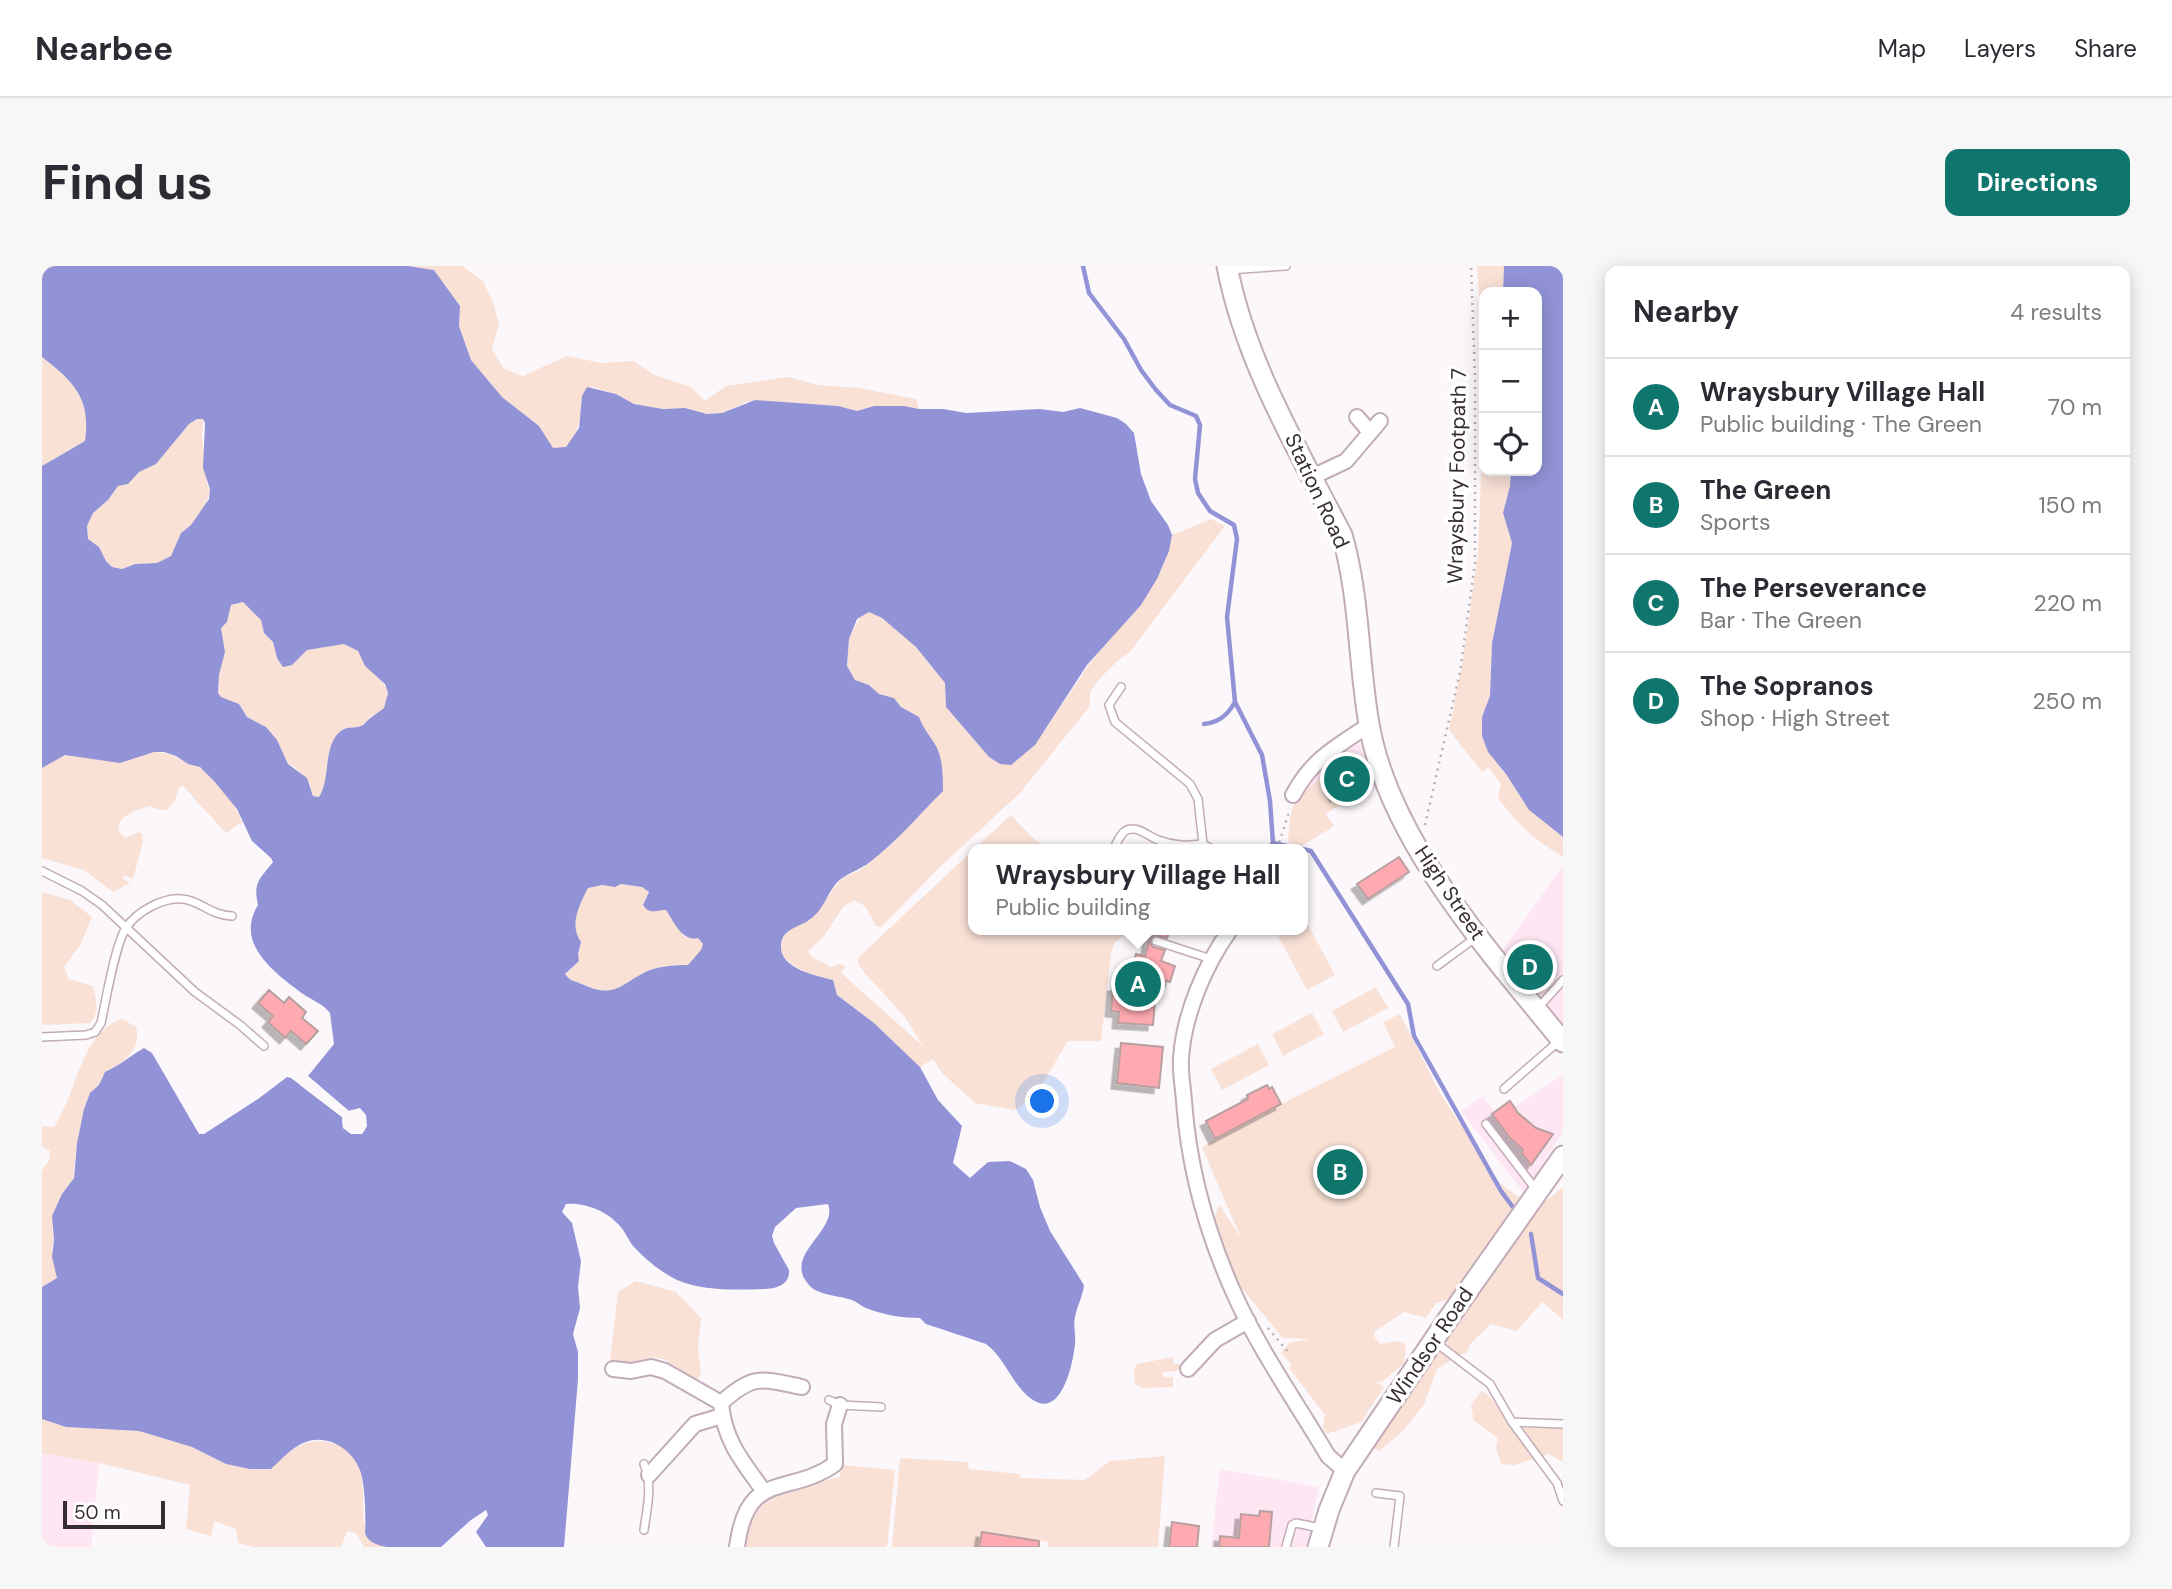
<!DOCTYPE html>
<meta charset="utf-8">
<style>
:root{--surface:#fff;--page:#f7f7f7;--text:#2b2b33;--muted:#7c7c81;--line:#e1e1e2;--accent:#0f766e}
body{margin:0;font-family:"DM Sans",sans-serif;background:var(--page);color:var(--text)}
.controls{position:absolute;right:21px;top:21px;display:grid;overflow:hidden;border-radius:14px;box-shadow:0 4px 18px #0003}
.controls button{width:63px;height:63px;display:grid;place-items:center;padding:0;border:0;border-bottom:2px solid var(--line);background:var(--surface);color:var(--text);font:35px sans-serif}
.scale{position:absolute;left:21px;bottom:18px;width:102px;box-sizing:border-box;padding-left:7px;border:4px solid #362d32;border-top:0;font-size:19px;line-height:24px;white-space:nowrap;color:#362d32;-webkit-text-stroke:5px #fff;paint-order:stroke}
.you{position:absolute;left:1001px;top:836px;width:24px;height:24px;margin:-18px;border:5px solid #fff;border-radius:50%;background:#1a73e8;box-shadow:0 0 0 10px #1a73e833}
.badge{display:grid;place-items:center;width:46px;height:46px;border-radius:50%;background:var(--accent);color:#fff;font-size:23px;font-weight:700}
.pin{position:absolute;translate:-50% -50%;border:4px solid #fff;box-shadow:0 2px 7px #0006}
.popup{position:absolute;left:926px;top:578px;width:340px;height:91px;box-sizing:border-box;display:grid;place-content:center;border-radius:14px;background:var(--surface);filter:drop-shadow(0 2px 5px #0005);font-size:23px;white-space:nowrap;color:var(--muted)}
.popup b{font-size:26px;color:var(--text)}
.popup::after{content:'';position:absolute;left:50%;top:100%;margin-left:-14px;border:14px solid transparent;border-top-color:var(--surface)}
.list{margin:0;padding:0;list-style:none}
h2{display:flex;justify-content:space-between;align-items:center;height:91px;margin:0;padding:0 28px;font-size:30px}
h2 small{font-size:23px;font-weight:400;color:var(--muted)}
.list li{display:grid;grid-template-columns:46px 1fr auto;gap:21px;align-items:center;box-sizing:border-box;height:98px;padding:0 28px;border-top:2px solid var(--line)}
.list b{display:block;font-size:26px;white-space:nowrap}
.list p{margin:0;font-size:23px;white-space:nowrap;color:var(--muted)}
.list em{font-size:23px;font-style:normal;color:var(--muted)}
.icon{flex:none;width:38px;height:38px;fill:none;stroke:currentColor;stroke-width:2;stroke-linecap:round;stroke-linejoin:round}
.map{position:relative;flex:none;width:1521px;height:1281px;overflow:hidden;border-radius:14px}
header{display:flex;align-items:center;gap:42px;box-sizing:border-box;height:98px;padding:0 35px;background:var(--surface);border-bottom:2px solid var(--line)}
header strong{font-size:33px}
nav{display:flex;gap:38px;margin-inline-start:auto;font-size:24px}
.intro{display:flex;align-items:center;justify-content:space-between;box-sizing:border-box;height:168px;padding:0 42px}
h1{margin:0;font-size:49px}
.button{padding:18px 32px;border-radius:14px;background:var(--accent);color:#fff;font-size:24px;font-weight:700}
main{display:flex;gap:42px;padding:0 42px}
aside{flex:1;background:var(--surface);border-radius:14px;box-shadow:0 4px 18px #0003}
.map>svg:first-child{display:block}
.built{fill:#fee6f3}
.green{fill:#f9e1d6}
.water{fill:#9293d7;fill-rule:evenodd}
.pier{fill:#fcf7fa}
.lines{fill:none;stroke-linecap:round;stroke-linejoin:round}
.stream{stroke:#9293d7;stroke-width:4.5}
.building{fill:#feaab0;stroke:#b89fa0;stroke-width:2;filter:url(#shadow)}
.lane-casing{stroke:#c2acb8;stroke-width:10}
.street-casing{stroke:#c2acb8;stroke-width:18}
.secondary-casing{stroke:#c2acb8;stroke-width:23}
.path{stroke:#b7b1b5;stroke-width:2.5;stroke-dasharray:2 5;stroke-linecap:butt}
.lane{stroke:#fff;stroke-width:7}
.street{stroke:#fff;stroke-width:14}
.secondary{stroke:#fff;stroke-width:19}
.labels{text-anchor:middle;stroke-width:7;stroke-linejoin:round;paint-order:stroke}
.street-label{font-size:21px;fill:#362d32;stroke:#fff}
</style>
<header>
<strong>Nearbee</strong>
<nav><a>Map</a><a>Layers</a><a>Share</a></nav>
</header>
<div class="intro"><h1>Find us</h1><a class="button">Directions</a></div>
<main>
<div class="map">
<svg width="1521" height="1281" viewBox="0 0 1521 1281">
<defs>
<filter id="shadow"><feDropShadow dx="-5.5" dy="5.5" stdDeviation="0" flood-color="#0004"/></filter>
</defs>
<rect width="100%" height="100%" fill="#fcf7fa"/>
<g class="built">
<polygon points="1319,478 1333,522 1283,547 1292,560 1260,580 1246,577 1254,524 1301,482"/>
<polygon points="1521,600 1521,762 1459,686"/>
<polygon points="1521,808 1521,866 1482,927 1419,845 1441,830 1452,845 1467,833 1474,840"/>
<polygon points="0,1187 57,1197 49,1281 0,1281"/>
<polygon points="1178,1203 1277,1221 1264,1281 1169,1281"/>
</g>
<g class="green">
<path d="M366 0H420L441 15 451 36 457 58 450 83 462 103 481 110 525 90 560 97 592 95 610 108 649 121 663 135 684 120 747 111 776 119 817 122 874 133 877 143 832 140 815 145 795 140 706 135 680 147 665 148 643 142 621 143 592 138 574 128 550 121 540 130C538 149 538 171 521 183L510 182 497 160 460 131 429 94 417 60 418 40 392 4Z"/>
<polygon points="1435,0 1462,0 1461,26 1442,26 1442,104"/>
<path d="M0 91C32 116 49 132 43 175L0 200Z"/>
<path d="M1442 136V205H1469L1468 220 1461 247 1470 277 1450 377 1448 430 1440 451 1446 486 1464 508 1487 544 1521 571V591C1490 572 1478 561 1456 532L1459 518 1446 501 1440 506 1407 464 1421 394 1436 285Z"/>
<polygon points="155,153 161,153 160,172 165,218 168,223 164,239 149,259 139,267 129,291 115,297 93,298 80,303 70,301 64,295 57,281 46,274 45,260 51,247 66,234 76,220 86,218 97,206 114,198 147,158"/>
<path d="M1169 253 1183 260 1087 387C1078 391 1050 418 1048 428 1048 430 1048 438 1048 440L978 527 899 600 839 661 834 660 823 640 812 634 801 641 782 670 766 685 769 690 789 701 798 698 804 700 799 707 881 780 863 751 821 705 816 698V692L931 584 932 664H1089L1073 676 1069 687 1059 775H1026L998 822 990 832 972 844 933 837 900 807 891 793 878 801 832 757 795 729 791 714 768 708 749 698 742 691 739 683 740 674 747 663 768 654 800 612 817 605 852 576 901 508 894 481 882 464 877 451 859 441 852 432 837 428 827 419 813 414 805 400 807 373 819 349 827 346 840 352 874 381 903 417 904 441 947 491 1004 464C1011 449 1021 437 1031 423 1043 404 1055 387 1070 370 1098 339 1123 312 1130 269Z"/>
<path d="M202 336 220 354 222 367 231 376 235 392 250 399 265 384 302 378 316 385 323 400 338 411 346 427 342 442 327 452 321 459C316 462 310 460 305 462 278 473 291 511 277 531L271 530 268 518 253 501 246 498 235 474 224 461 205 451 197 438 179 431 176 427 177 409 183 386 179 362 185 356 189 339Z"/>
<path d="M112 486C125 486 132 490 143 496 148 499 155 499 159 502 176 513 193 538 200 556L184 567 141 520 137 521 133 535 125 544H118L108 540C95 543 63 555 83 572L97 566 100 568 101 576 91 613 83 609 80 612 88 617 71 626 42 604 0 592V502L23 489H100Z"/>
<path d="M1288 509 1294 517 1288 521 1294 530 1302 526 1307 533 1283 548 1292 560 1260 580 1248 577C1245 570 1247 563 1248 554 1251 530 1268 519 1288 509Z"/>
<polygon points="969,549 992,573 1006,583 932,583"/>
<path d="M579 618 600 621 607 625 601 639 624 644 642 671 656 672 661 678 659 684 646 699C634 699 619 700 608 704 581 715 575 734 542 719 534 715 528 716 523 709L537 695 536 688 539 676C527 659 537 640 546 622L560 619 573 621Z"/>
<path d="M0 626 28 634 50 651 38 679 22 701 27 713 51 720C54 733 58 747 48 757L0 759Z"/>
<polygon points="1262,651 1293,709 1265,724 1234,666 1238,664 1260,664"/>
<polygon points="1334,721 1346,742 1301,766 1290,745"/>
<polygon points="1270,747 1282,768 1241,790 1230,768"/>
<polygon points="1358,748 1398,827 1456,916 1494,943 1521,921 1521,1054 1500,1036 1475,1065 1449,1058 1429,1077 1424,1088 1419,1088 1395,1103 1382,1138 1361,1165 1337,1185 1330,1181 1334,1172 1348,1158 1359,1142 1391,1091 1414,1031 1394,1037 1384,1052 1362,1046 1333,1065 1332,1070 1338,1078 1357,1075 1362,1077 1364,1082 1362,1097 1340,1116 1332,1115 1342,1121 1319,1156 1285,1168 1281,1162 1283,1149 1248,1103 1249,1098 1239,1087 1247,1077 1268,1073 1241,1072 1197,1019 1172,955 1177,938 1199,972 1160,881 1239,838 1353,781 1341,756"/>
<path d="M80 753 94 761C100 784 82 797 63 806L57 819 48 827 42 843 35 877 31 913 20 928 10 963 12 974 10 981 15 1012 0 1021V905L7 894 8 885 0 881V860L12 861C35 829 38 766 80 753Z"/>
<polygon points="1216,778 1227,799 1180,824 1169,803"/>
<polygon points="594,1015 634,1026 659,1052 656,1081 659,1108 654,1115 624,1094 611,1091 591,1096 568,1095 576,1026"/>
<polygon points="1131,1091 1132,1098 1137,1098 1140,1101 1134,1105 1121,1106 1121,1111 1131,1111 1131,1121 1100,1122 1093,1118 1092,1103 1095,1098"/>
<path d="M1439 1125C1452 1130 1461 1150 1471 1162H1521V1196L1507 1188 1472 1199 1459 1198 1454 1182 1456 1172 1432 1155 1429 1140Z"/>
<path d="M0 1153 24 1161 97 1165 150 1181 184 1198 229 1202C248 1185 263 1170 290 1177 337 1188 312 1245 327 1274L345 1281H322L314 1267 305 1265 299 1281H212L196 1277 194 1263 172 1255 169 1270 144 1263 148 1219 57 1197 0 1187Z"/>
<polygon points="1123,1190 1116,1281 1005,1281 1006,1276 940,1266 937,1281 850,1281 858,1192 926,1196 927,1203 978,1208 979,1212 1043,1214 1068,1195"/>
<path d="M800 1199 853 1204 845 1281H702C710 1222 750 1224 798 1211Z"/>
</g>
<g class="water">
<path d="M0 0H366L392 4 418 40 417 60 429 94 460 131 497 160 511 182 524 181 537 162 540 130 545 121 574 128 592 138 621 143 643 142 665 148 680 147 713 134 796 140 815 145 832 140H862L877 143H901L924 147 998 143 1021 146 1038 142 1075 152 1084 158 1092 167 1099 208 1109 235 1126 259 1130 269 1127 285 1115 313 1099 339 1045 399 993 479 969 499 958 498 947 491 904 441 903 417 874 381 840 352 827 346 815 353 807 373 805 400 813 414 827 419 837 428 852 432 859 441 877 451C881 462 888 470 894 480 901 493 901 511 901 525 877 549 855 575 828 596 819 603 809 606 800 612 786 622 783 644 767 654 756 662 738 663 739 682 740 703 775 710 791 714L795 729 832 757 878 801 896 834 920 860 911 897 928 912 946 896 968 895 984 903 991 914 998 941 1008 965 1042 1019C1041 1030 1035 1040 1033 1051 1031 1059 1034 1069 1033 1078 1031 1098 1019 1156 988 1132 969 1117 963 1092 944 1078L884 1058 878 1052C860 1052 842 1049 824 1042 819 1040 815 1036 810 1034 798 1030 785 1030 773 1024 768 1021 765 1017 762 1012 748 985 796 963 786 938L754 942 733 961 730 970 732 977 747 1004C748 1019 734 1023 721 1023 693 1024 661 1025 635 1014 619 1006 604 994 592 981 586 974 583 965 577 959 565 945 542 936 524 938L520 946 530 957 539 995 536 1021 538 1042 531 1068 536 1086V1113L522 1281H444L434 1266 446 1249 444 1244 429 1254 399 1281H345C336 1279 326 1277 323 1267 324 1252 323 1221 319 1207 312 1183 283 1165 259 1178 247 1184 239 1194 229 1203H208L184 1198 150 1181 97 1165 24 1161 0 1153V1021L15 1012 10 991 12 974 10 950 20 928 32 912 35 877 42 843 48 827 57 819 63 806C77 800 88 790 102 782L110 787 157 868H162L216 833 245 811 249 812 300 851 301 862 320 868 325 860 318 843 307 845 266 810 292 778 288 747C281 738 270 734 261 728 233 707 192 678 216 639 211 616 217 614 231 596L229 592 210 575 195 543 172 515 158 501 146 498 134 490 122 486H112L78 497 23 489 0 502V200L43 175C49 132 32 116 0 91ZM155 153H161L163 157 161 202 168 223 167 233 149 259 139 267 129 290 115 297 93 298 80 303 70 301 64 295 57 281 46 273 45 260 51 247 66 234 76 220 86 218 97 206 114 198 147 158ZM201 336 219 354 222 367 231 376 235 392 241 401 250 399 265 384 302 378 316 385 323 400 343 418 346 427 342 442 327 453 321 459C316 462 311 461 305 462 279 471 290 512 277 531L271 530 265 512 246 498 235 474 224 461 205 451 197 438 179 431 176 427 177 409 183 386 179 362 185 356 189 339ZM579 618 600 621 607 626 601 639C608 650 615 643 624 644 632 656 640 676 656 672L661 678 659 684 646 699C634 699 619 700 608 704 581 715 575 734 542 719 534 715 528 716 523 708L537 695 536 688 539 676C527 659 537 640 546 622L560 619 573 621Z"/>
<polygon points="1462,0 1521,0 1521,571 1487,544 1464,508 1446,486 1440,470 1440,451 1448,430 1450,377 1470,277 1461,247 1468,220 1469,205 1495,205 1495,26 1461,26"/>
</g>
<polygon class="pier" points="266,810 306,845 318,842 324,849 325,860 320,868 309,868 301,862 300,851 258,819 261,816 303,849 304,860 310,864 318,864 322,859 321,851 316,846 305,848 264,813"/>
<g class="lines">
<g class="stream">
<polyline points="1041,0 1047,27 1082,73 1099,104 1114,124 1128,139 1154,150 1158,159 1153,213 1156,227 1168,245 1192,259 1195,273 1185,351 1193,436 1220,489 1228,535 1231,577 1227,583"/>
<path d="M1162 458C1177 456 1185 450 1193 436"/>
<polyline points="1231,577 1259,583"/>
<polyline points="1260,583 1269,585 1366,738 1372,770 1459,925 1470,940"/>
<polyline points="1489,968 1496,1012 1521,1028"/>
</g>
</g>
<g class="building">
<polygon points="1310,495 1326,524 1307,533 1302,526 1294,530 1288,521 1294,517 1288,509"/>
<polygon points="1357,591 1367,606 1326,633 1315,618"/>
<polygon points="1109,664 1128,664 1125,672 1113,669 1109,671 1108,676 1111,681 1123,684 1119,695 1133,700 1128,716 1115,712 1111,759 1076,757 1077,746 1069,745 1071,720 1075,720 1078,704 1089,706 1094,688 1103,690"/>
<polygon points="227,724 242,737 247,731 264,746 260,752 276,765 264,778 249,765 243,772 226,756 231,750 216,737"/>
<polygon points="1079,777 1121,781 1117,822 1075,817"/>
<polygon points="1225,819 1227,823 1230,821 1239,838 1173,873 1164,855 1206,833 1205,829"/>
<polygon points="1468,835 1476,847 1494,862 1511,868 1489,899 1479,886 1481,884 1468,872 1450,848"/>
<polygon points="1218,1245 1230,1246 1227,1281 1177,1281 1178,1270 1197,1272 1199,1248 1217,1250"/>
<polygon points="1130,1256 1157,1260 1155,1281 1127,1281"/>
<polygon points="940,1266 997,1275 997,1281 937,1281"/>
</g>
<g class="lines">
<defs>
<g id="lane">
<polyline points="1186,4 1244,0"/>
<polyline points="1079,421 1067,439 1073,456 1148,518 1156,533 1161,578 1170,583"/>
<path d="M1074 578C1078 571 1081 563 1090 563 1098 562 1108 571 1116 574 1132 580 1145 580 1161 578"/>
<polyline points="0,605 40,625 60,639 153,726 198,759 222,780"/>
<polyline points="1114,675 1169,693"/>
<polyline points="1395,700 1433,672"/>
<polyline points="1495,743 1521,714"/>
<path d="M0 771 44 769 53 766 59 757C64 734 73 679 84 662 94 646 121 631 140 633 158 634 167 649 190 650"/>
<polyline points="1462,823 1518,774"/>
<polyline points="1444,858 1495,925"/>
<polyline points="1393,1076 1448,1118 1470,1156 1521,1158"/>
<polyline points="787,1134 798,1139 839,1141"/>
<polyline points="1470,1156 1515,1217 1521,1235"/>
<polyline points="1334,1227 1358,1230 1352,1281"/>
<path d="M602 1264C605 1242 611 1219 602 1198"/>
<polyline points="1244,1281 1250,1259 1254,1257 1278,1262"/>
</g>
<g id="street">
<polyline points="1315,151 1328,166"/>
<polyline points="1270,211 1304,195 1338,155"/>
<path d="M1251 529C1270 493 1294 481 1327 459"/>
<path d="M1188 664C1163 699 1142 748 1139 792 1138 806 1141 821 1142 835 1147 906 1165 969 1195 1034 1220 1088 1256 1139 1286 1190L1303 1205"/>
<path d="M571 1103 589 1105 609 1101 623 1105 679 1137C682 1174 700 1195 721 1224"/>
<polyline points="1146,1103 1173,1074 1206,1055"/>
<path d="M679 1137C712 1107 720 1113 760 1121"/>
<polyline points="607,1209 653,1158 680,1150"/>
<path d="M695 1281C705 1202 747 1231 793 1198L792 1158 798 1139"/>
</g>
<g id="secondary">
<path d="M1185 0C1203 95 1256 184 1300 269 1318 331 1316 395 1327 458 1347 575 1448 686 1521 776"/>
<polyline points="1276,1281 1287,1244 1303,1205 1406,1053 1521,890"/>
</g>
</defs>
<use href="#lane" class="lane-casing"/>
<use href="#street" class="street-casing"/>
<use href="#secondary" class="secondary-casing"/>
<g class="path">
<polyline points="1383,559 1418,406 1433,297 1433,112 1429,0"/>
<polyline points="1235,583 1248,543"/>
<polyline points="1226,1062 1247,1087"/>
</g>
<use href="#lane" class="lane"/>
<use href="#street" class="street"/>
<use href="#secondary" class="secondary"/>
</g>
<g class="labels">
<g class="street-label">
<text transform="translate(1415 210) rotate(-89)" y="7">Wraysbury Footpath 7</text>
<text transform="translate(1275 225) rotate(65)" y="7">Station Road</text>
<text transform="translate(1408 627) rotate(56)" y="7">High Street</text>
<text transform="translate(1388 1080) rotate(-56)" y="7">Windsor Road</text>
</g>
</g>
</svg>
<div class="controls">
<button>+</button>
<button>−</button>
<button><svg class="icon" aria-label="locate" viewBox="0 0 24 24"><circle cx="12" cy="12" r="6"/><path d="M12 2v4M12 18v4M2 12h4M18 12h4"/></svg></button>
</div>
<div class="scale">50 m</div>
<div class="you"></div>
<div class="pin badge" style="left:1096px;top:718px">A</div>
<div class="popup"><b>Wraysbury Village Hall</b>Public building</div>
<div class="pin badge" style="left:1298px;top:906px">B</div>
<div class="pin badge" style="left:1305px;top:513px">C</div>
<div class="pin badge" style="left:1488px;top:701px">D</div>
</div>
<aside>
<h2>Nearby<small>4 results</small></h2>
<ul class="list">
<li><span class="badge">A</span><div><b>Wraysbury Village Hall</b><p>Public building · The Green</p></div><em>70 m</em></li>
<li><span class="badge">B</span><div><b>The Green</b><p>Sports</p></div><em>150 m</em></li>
<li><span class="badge">C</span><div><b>The Perseverance</b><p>Bar · The Green</p></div><em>220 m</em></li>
<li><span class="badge">D</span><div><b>The Sopranos</b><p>Shop · High Street</p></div><em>250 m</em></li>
</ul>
</aside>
</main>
